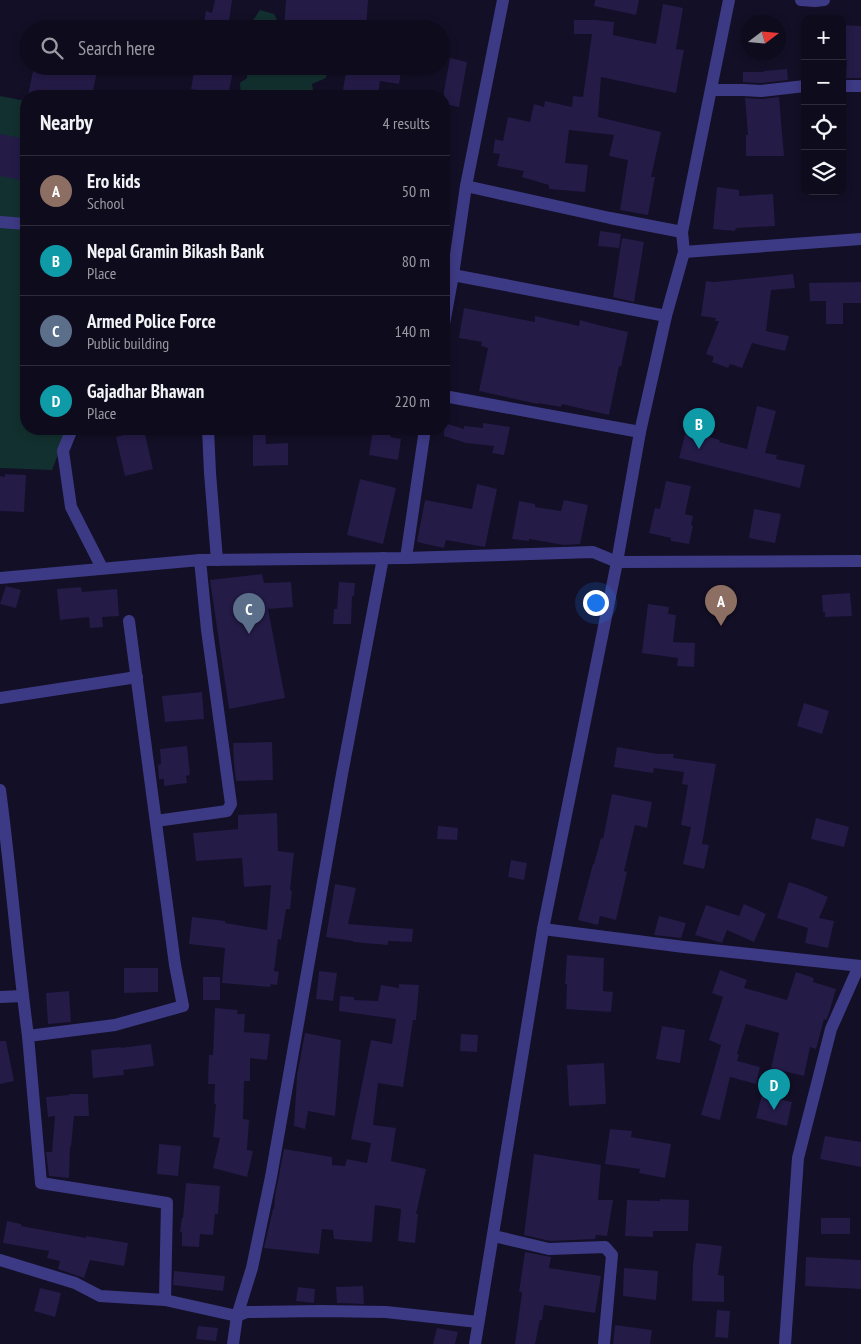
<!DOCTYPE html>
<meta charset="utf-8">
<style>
:root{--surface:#0e0b1c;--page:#1c1929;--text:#f1f3f6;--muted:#9b9ba3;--line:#2e2b3b;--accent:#00e5ff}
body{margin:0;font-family:"PT Sans Narrow",sans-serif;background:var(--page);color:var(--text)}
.controls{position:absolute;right:15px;top:15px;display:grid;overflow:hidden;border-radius:10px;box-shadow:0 2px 8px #0003}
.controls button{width:45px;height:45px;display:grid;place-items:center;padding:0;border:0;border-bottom:1px solid var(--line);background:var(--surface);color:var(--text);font:25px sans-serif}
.compass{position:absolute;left:741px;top:15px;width:45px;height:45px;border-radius:50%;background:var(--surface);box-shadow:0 2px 8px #0003;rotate:74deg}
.you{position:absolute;left:595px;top:602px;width:18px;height:18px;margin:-12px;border:4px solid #fff;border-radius:50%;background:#1a73e8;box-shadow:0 0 0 8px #1a73e833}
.badge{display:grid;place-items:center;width:32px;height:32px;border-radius:50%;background:var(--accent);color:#fff;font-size:16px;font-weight:700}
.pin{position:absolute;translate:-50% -41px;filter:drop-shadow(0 1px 2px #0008)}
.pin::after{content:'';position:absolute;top:26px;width:18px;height:15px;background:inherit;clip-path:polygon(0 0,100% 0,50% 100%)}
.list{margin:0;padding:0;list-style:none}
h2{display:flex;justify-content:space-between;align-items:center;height:65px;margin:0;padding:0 20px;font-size:21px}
h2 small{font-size:16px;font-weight:400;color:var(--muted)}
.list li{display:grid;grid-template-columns:32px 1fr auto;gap:15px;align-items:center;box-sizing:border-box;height:70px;padding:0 20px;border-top:1px solid var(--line)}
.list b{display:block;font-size:19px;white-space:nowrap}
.list p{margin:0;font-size:16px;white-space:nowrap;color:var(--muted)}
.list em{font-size:16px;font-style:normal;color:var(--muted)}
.icon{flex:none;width:28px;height:28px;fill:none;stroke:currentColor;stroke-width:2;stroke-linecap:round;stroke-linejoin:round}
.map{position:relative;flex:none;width:861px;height:1344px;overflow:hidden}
.search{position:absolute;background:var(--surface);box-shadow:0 2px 8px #0003;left:20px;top:20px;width:430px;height:55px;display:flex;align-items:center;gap:12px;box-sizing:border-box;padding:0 18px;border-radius:28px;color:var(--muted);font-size:19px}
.panel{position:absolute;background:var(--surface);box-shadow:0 2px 8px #0003;left:20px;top:90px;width:430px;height:345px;border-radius:20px}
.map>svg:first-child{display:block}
.green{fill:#12302f}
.building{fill:#241b47}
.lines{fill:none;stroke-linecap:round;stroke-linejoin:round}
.minor{stroke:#3d3a85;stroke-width:12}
</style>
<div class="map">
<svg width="861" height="1344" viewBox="0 0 861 1344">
<rect width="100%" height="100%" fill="#130f26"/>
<g class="green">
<polygon points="260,10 274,14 280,26 277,29 247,29"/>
<polygon points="248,66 328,66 326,78 312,84 314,96 241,96 240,83 247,78"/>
<polygon points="0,96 26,101 26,429 68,429 52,470 0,468"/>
</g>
<g class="building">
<polygon points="215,0 232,0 228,29 203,29 206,11 212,13"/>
<polygon points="286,0 368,0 366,29 284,29"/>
<polygon points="595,0 639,0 636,15 594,6"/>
<polygon points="663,4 683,8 676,49 684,50 676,93 601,77 598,117 661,132 651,177 655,177 648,215 620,210 628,160 609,156 614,135 569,130 565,163 588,165 585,192 549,189 549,185 522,177 524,171 497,166 500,154 493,153 495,139 503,141 508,117 530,122 534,104 544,107 545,101 572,107 573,96 583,97 592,34 574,34 574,20 596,20 614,22 613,35 656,44"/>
<polygon points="842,25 861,26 861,78 846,78 847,60 842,59"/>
<polygon points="450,58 467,62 459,107 444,104 444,91"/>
<polygon points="34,66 98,66 92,96 28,96"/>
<polygon points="195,66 234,66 228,96 191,89"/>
<polygon points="347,66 402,66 399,84 380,81 378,96 342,96"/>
<polygon points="787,69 788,80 761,83 743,82 743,72 764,72 764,71"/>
<polygon points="779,97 784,156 746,156 746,135 748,135 745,98 762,99"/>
<polygon points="0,134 26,139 26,181 0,176"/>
<polygon points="717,187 739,190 739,196 773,194 775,226 736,228 735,231 713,229"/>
<polygon points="600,231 621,234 619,248 598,246"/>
<polygon points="622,238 644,242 634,302 613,297"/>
<polygon points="793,274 795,288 771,290 766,331 789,336 785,351 752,343 742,368 730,364 728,368 712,362 714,357 706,354 719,321 715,321 716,318 701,316 706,281 714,282"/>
<polygon points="861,282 861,303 843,303 843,324 826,324 826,301 810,301 809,283"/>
<polygon points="464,308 535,322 535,316 579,326 580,320 598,325 628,332 621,367 619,366 609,415 562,404 561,407 538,403 538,404 479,391 488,348 481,346 482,342 459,338"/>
<polygon points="757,406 776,411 765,453 777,455 776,459 805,465 800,488 679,458 686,431 720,440 719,442 747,449"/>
<polygon points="444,423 464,429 464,426 483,428 483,423 510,427 504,455 492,453 494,446 466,443 444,436"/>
<polygon points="253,429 265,429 266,444 288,443 288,465 253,466"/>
<polygon points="373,429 392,429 390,437 401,439 398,460 369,455"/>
<polygon points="144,430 153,469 125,476 116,437"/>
<polygon points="5,474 26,475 24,512 0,511 0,476 5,477"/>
<polygon points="360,479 396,488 383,544 347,535"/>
<polygon points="666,481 691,486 685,514 693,516 691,525 693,526 689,544 671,541 671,538 649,533 655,508 660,509"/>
<polygon points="477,484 497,489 485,547 446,540 444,548 417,542 425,500 472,509"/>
<polygon points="564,500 588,505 580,544 564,545 529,539 529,541 512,539 519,501 535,504 535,507 561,511"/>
<polygon points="754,509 781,514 775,543 749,538"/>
<polygon points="262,574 264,583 291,582 293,607 268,609 285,698 229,709 210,580"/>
<polygon points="339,582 355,583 354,596 352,596 351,624 333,624 334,609 337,609"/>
<polygon points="6,586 21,590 16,608 0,604"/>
<polygon points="81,587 82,592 117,589 119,616 102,617 103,627 90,628 89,617 60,620 57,589"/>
<polygon points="850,593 852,616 825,617 825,612 823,612 822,595"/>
<polygon points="648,604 669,607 668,614 676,615 673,642 695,643 694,667 677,666 678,658 642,653"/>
<polygon points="202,692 204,719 165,722 162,696"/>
<polygon points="804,703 829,711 822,734 797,726"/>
<polygon points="272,742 273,780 236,781 234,764 233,743"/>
<polygon points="187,746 190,775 186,776 187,783 164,786 164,779 159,779 158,765 161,764 160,749"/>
<polygon points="617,747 658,754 674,754 673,758 716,764 702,844 709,845 704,869 683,864 691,827 681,825 688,785 682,784 684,772 654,768 653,773 614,767"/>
<polygon points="612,794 652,802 647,828 635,825 624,871 627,872 616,920 600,916 598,925 578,920 593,864 594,864 601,838 603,839"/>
<polygon points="277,813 278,851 294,853 290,890 292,891 290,909 286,909 281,940 278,939 274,971 279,972 277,985 271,984 270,987 222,983 225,948 189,944 192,917 225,921 225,923 267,930 271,885 244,887 242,858 196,861 193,833 238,829 238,815"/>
<polygon points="816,818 849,827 844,847 811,839"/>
<polygon points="438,826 458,828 457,840 437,839"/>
<polygon points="511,860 527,863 524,880 508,877"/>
<polygon points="789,882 807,888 828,897 819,918 834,921 828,948 805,943 808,928 777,918"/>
<polygon points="335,884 356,888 348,924 413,929 412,942 388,941 388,945 353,942 353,941 326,937"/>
<polygon points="744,904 766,914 754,942 727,930 722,943 695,935 706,905 739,916"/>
<polygon points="659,916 686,923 681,938 654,935"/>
<polygon points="567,955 604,958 603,991 613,992 611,1012 566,1009 567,984 565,984"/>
<polygon points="124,968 158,968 158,992 124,993"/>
<polygon points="720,970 747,980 744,988 787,1000 796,972 814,978 813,982 836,989 829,1013 826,1020 824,1019 816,1049 810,1047 804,1076 771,1068 779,1033 746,1024 737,1054 739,1055 737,1061 760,1067 756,1084 730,1077 720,1120 701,1115 721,1045 709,1040 723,997 712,993"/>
<polygon points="319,971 337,973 333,1001 316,999"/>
<rect x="203" y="977" width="17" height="23"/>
<polygon points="399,984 419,985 416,1020 413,1020 403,1087 378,1083 373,1125 396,1128 391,1161 426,1169 416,1214 418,1214 415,1243 398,1241 401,1209 375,1205 372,1242 334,1239 333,1230 322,1229 319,1254 264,1248 273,1209 274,1209 275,1196 284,1149 332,1157 332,1165 345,1166 347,1159 367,1163 371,1143 351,1139 371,1040 392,1044 396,1019 339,1011 340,996 354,997 354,1000 378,1001 381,985 399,988"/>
<polygon points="69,991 71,1022 48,1024 46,993"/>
<polygon points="215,1008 238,1010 237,1014 245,1014 244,1032 270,1034 267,1060 250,1058 250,1081 244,1081 243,1119 249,1120 247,1150 253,1151 247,1177 213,1168 220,1138 213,1137 216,1104 214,1104 215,1084 208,1084 209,1055 213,1055"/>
<polygon points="662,1026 685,1030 680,1063 656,1059"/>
<polygon points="305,1033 341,1040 335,1116 308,1111 305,1129 294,1126 297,1076"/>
<polygon points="461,1034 478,1035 477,1052 460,1051"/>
<polygon points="0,1041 6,1041 14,1081 0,1084"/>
<polygon points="151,1044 154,1066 123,1070 124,1075 93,1078 91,1050 121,1047 121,1048"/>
<polygon points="604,1063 606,1104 569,1106 567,1065"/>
<polygon points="69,1094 88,1094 89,1116 74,1116 71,1147 70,1146 69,1178 49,1176 46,1152 52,1152 55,1116 48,1117 46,1097 69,1095"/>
<polygon points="762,1095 792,1102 787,1126 756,1118"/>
<polygon points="610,1129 632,1131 631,1137 671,1144 665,1178 639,1173 640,1169 605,1164"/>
<polygon points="825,1136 861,1142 861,1167 820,1159"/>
<polygon points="159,1144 181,1146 178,1176 157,1174"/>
<polygon points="534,1154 601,1165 598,1200 613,1200 607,1236 596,1235 595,1239 550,1241 524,1235"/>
<polygon points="186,1183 220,1186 218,1214 215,1214 213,1235 200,1234 199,1247 182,1246 182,1232 180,1232 182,1218 183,1218"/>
<polygon points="660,1199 689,1200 688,1231 653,1231 653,1237 625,1236 627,1200 660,1201"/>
<rect x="821" y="1218" width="29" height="16"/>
<polygon points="7,1221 21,1224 21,1226 86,1238 86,1236 128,1243 124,1266 90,1260 84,1278 58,1269 60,1261 47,1258 49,1251 3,1243"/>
<polygon points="696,1243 722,1246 718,1275 724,1276 724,1302 692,1301 693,1264"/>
<polygon points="525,1252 551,1257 549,1268 601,1276 595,1313 544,1305 542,1320 540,1320 535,1344 515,1344 522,1292 519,1292"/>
<polygon points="806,1257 861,1260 861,1289 805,1286"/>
<polygon points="624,1268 658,1271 656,1300 623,1296"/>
<polygon points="174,1271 225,1276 223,1291 173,1285"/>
<polygon points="363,1286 364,1304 337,1303 336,1287"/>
<polygon points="298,1287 315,1289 314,1303 296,1301"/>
<polygon points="40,1288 61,1293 55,1317 34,1311"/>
<polygon points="717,1310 730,1311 728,1338 715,1337"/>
<polygon points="615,1325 652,1330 650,1344 613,1344"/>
<polygon points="198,1326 218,1328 216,1341 196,1339"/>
<polygon points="437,1328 458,1332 455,1344 433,1344"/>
</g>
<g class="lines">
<g class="minor">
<polyline points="801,0 815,1 824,0"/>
<polyline points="842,86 861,86"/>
<polyline points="712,90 743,90 761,91 805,86"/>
<polyline points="466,186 610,218 682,232"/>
<polyline points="0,222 26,224"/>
<polyline points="684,252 861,239"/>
<polyline points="453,275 666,316"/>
<polyline points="444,324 453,275 466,186 503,0"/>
<polyline points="444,396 640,432"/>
<polyline points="72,429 63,451 71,507 102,568"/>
<polyline points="208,429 210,473 217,560"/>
<polyline points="406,558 425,429"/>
<polyline points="0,578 200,560 406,558 593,552 617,562 861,561"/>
<polyline points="129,621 175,965 183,1006 115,1025 28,1036 41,1183 167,1203 165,1300 237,1316 247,1312 321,1311 386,1312 478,1322"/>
<polyline points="0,698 137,677"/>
<path d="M0 790C11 872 17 954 28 1036"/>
<polyline points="156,821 227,811 231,804 207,630 200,560"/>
<polyline points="543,929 684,947 861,966"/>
<polyline points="0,997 23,996"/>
<polyline points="494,1236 549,1249 605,1247 612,1255 604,1344"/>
<polyline points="0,1260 75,1283 100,1296 165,1300"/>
<polyline points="233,1344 237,1316 252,1268 271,1177 342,774 383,558"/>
<polyline points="475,1344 543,929 617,562 640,432 666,316 684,252 682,232 729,0"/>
<polyline points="785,1344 798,1158 831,1029 859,966"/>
</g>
</g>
</svg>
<div class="controls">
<button>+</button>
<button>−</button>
<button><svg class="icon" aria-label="locate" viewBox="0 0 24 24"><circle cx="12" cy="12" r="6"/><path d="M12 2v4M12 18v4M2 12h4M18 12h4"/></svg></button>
<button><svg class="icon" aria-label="layers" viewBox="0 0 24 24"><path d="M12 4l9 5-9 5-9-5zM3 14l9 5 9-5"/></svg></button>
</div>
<svg class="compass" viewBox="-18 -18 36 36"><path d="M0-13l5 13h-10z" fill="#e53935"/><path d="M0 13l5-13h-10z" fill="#9b9ba3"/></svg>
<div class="you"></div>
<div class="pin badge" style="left:721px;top:626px;background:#8d6e63">A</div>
<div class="pin badge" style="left:699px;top:449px;background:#0f9aa8">B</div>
<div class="pin badge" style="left:249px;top:634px;background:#5c6f8a">C</div>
<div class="pin badge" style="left:774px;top:1110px;background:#0f9aa8">D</div>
<div class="search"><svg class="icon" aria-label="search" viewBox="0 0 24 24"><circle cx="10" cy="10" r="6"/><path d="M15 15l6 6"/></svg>Search here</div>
<section class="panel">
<h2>Nearby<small>4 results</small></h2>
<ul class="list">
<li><span class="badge" style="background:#8d6e63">A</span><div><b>Ero kids</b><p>School</p></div><em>50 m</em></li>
<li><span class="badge" style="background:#0f9aa8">B</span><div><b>Nepal Gramin Bikash Bank</b><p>Place</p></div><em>80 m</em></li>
<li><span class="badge" style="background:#5c6f8a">C</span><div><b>Armed Police Force</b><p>Public building</p></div><em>140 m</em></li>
<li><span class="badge" style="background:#0f9aa8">D</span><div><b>Gajadhar Bhawan</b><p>Place</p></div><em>220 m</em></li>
</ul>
</section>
</div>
